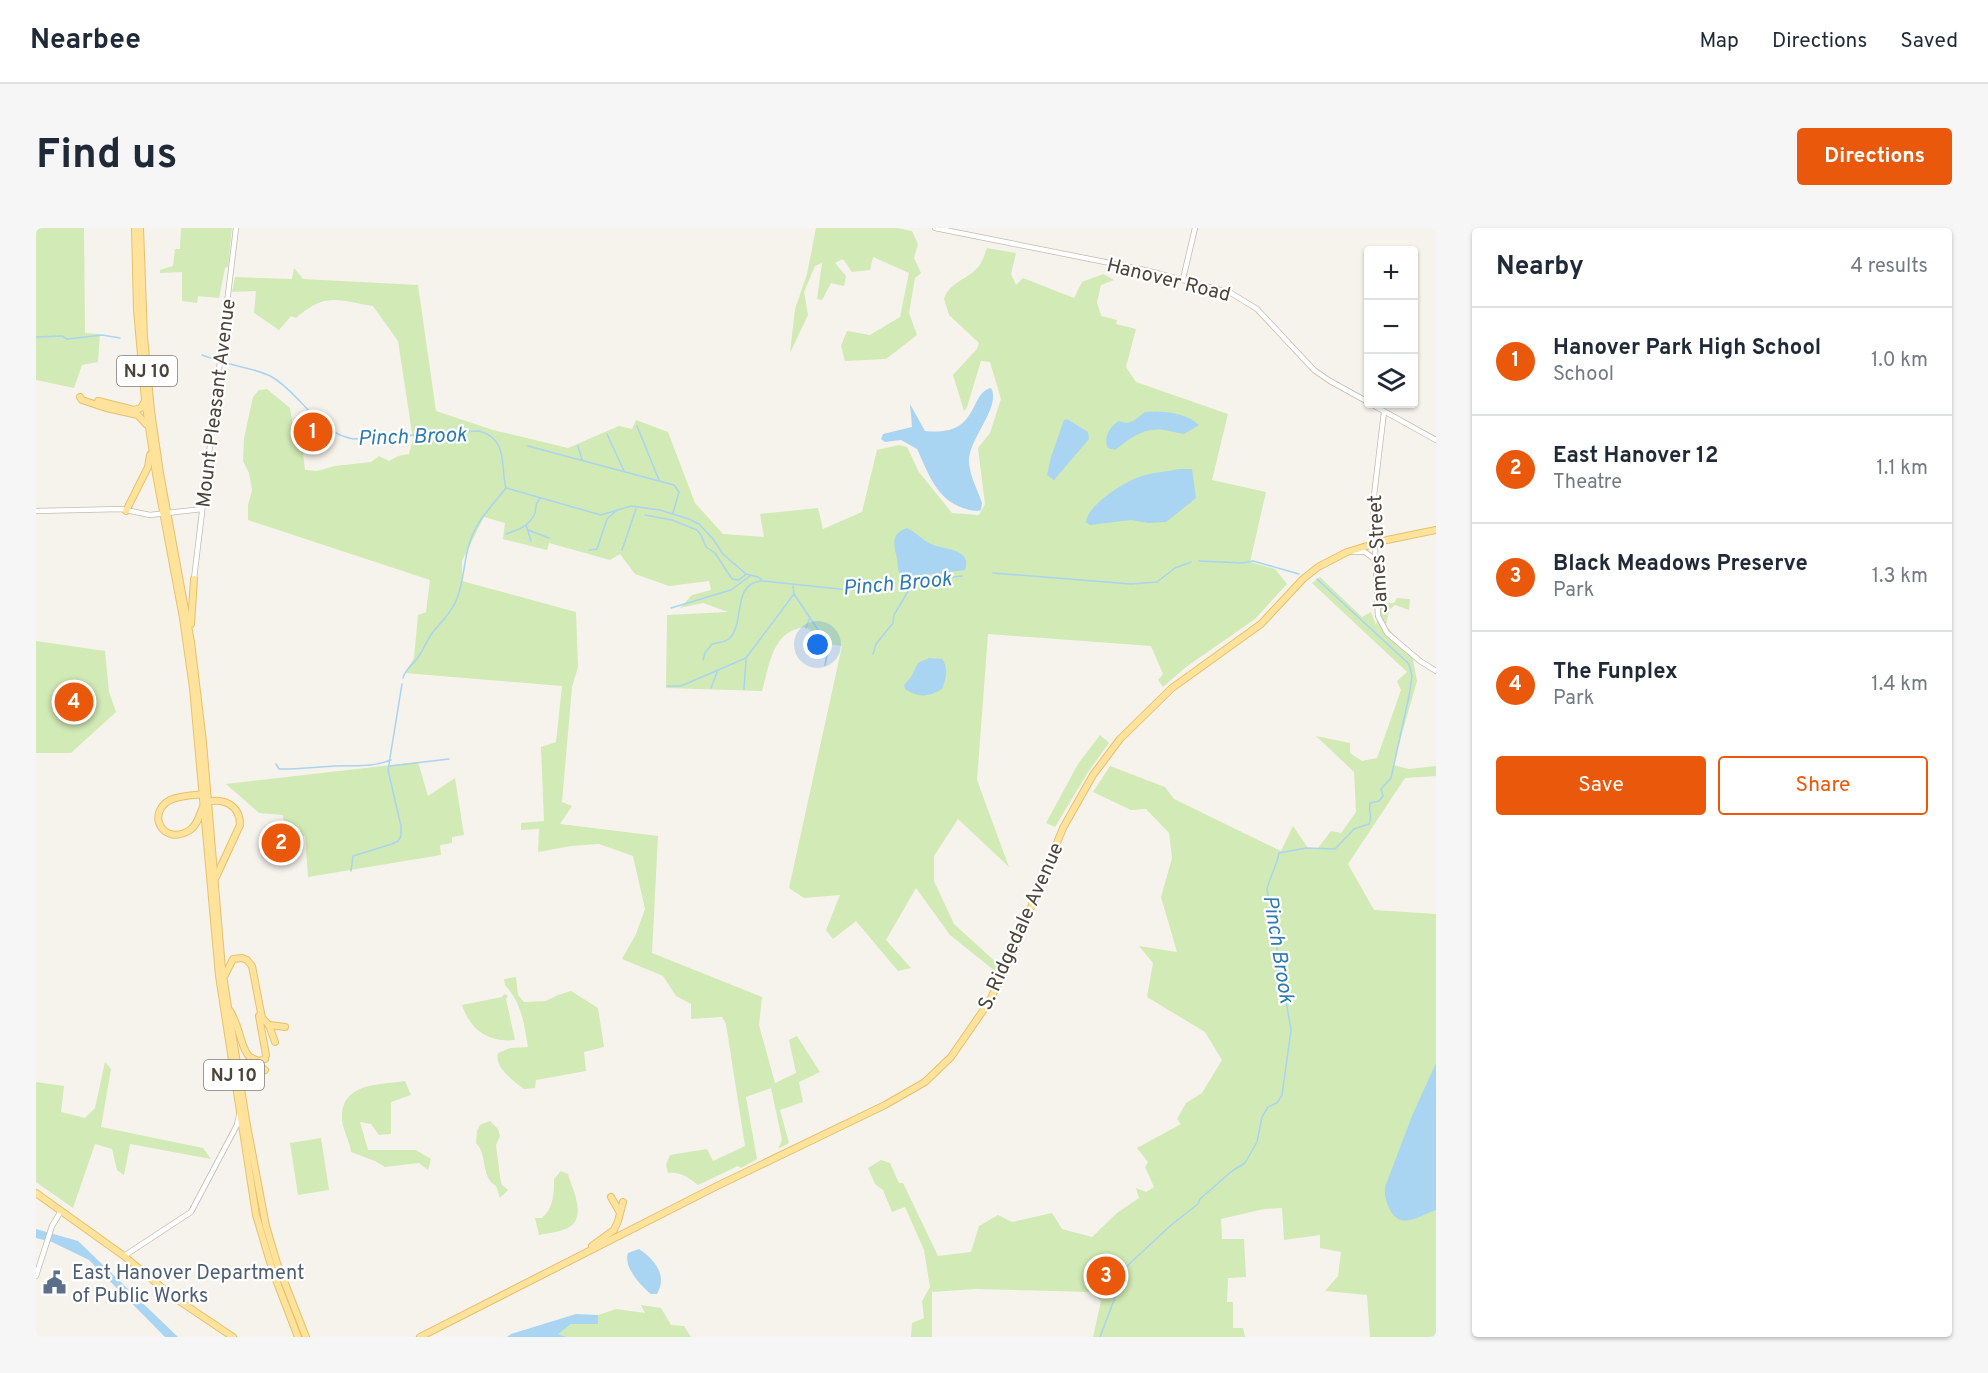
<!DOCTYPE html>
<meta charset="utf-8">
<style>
:root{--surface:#fff;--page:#f6f6f7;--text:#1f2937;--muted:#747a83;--line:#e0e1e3;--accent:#ea580c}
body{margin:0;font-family:Overpass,sans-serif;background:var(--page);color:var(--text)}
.controls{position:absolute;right:18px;top:18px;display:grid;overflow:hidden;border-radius:6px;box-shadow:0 2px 4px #0004}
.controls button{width:54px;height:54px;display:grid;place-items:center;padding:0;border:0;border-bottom:2px solid var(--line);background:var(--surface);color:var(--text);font:30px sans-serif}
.you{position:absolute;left:782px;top:417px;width:21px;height:21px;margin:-15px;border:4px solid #fff;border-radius:50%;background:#1a73e8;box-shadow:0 0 0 9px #1a73e833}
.badge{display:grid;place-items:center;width:39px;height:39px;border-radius:50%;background:var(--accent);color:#fff;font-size:20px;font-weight:700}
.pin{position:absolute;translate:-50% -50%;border:3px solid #fff;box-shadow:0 2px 6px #0006}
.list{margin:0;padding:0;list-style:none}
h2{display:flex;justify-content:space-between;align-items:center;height:78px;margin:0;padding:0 24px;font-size:26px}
h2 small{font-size:20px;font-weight:400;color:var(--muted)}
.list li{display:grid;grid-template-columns:39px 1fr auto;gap:18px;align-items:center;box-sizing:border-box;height:108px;padding:0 24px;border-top:2px solid var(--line)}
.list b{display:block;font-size:22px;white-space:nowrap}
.list p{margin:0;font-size:20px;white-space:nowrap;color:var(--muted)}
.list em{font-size:20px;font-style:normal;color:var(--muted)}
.actions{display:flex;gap:12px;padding:18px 24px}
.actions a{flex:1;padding:14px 0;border:2px solid var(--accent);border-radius:6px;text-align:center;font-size:21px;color:var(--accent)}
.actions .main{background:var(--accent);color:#fff}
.icon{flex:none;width:33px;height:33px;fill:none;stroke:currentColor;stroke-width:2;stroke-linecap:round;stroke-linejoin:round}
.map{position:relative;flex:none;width:1400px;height:1109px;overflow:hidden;border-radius:6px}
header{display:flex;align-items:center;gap:36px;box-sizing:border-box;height:84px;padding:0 30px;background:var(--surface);border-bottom:2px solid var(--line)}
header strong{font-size:28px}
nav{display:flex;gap:33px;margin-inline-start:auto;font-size:21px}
.intro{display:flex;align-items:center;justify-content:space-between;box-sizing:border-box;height:144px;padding:0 36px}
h1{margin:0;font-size:42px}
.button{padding:15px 27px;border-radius:6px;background:var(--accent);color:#fff;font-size:21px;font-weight:700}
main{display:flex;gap:36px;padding:0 36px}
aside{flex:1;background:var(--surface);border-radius:6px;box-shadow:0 2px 4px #0004}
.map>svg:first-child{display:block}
.green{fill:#d2eab5}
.water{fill:#a9d4f2}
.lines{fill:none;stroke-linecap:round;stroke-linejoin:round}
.stream{stroke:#a9d4f2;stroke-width:1.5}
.minor-casing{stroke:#c2bbae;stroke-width:6}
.major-casing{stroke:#e6c16a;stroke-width:8}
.minor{stroke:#fff;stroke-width:4.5}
.major{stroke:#ffe39c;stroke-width:6}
.labels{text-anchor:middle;stroke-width:4.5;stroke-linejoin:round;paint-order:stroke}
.shield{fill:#fff;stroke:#817c74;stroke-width:1.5}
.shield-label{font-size:18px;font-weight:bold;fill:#4b4439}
.street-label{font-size:20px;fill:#4b4439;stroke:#fff}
.service-label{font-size:20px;fill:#4e5e75;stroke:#fff;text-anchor:start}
.water-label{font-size:21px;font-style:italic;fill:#2e7ab2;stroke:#fff}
</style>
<header>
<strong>Nearbee</strong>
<nav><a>Map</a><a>Directions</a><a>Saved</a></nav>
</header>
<div class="intro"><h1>Find us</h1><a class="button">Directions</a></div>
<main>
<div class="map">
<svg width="1400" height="1109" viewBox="0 0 1400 1109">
<rect width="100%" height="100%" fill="#f6f3ec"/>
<g class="green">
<polygon points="0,0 48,0 49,105 64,106 62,134 46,137 38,160 0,152"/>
<polygon points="145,0 196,0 192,39 189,40 183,70 162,68 161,75 146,73 146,44 124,45 124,42 137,38 139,21 144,21"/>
<polygon points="780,0 861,0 876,3 882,16 878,30 885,45 879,50 873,85 881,107 850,131 809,133 805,118 811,103 834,107 864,89 873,45 837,29 834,42 816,44 807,31 799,35 810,48 808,58 795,55 786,72 781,71 786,35 779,38 768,64 772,87 754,125 759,81 771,46"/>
<path d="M951 20 980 25 975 46 980 57 987 50 1038 70 1046 54 1067 46 1078 52 1065 57 1061 74 1065 88 1081 92 1080 96 1100 101 1090 139 1100 154 1192 186 1176 252 1230 264 1214 334 1239 341 1251 356 1219 391 1150 439 1127 459 1122 452 1127 446 1115 418 952 406 941 552 973 639 922 591 898 628V653L918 696 962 736 959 743 914 707 880 660 850 712 875 740 862 743 820 693 797 711 790 702 804 667 768 670 753 660 806 418 792 416 770 399C736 402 734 436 726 463L630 460 631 387 692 384 667 375 644 380 656 367 675 362 673 353 633 358 599 346 584 326 574 332 513 315 511 322 467 311 469 295 448 289 426 333V353L540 384 542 439 536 459 526 574 536 578 524 596 622 608 616 725 726 769 723 797 739 855 760 845 753 812 761 808 784 844 763 854 767 874 744 882 753 915 742 921 746 912 735 860 710 869 721 931 705 940 702 938 662 957C653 950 644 943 632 945L630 937 634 927 671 921 677 933 709 918 690 796 686 789 655 791V776L640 768 627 748 586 731 600 706 609 681 597 628 563 616 535 618 502 624 503 601 485 602V595L508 593 505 519 520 514 526 458 369 445 378 430 382 387 390 384 394 352 212 292V277L216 262 213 245 207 233 208 210 217 169 223 162 231 161 254 180 260 216 266 215 269 242 281 243 299 238 335 234 343 228 353 233 362 228 373 226 377 211 362 113 337 78C302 72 289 64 260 90L255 88 243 102 218 85 220 63 196 64 199 49 256 51 258 40 267 51 382 57 400 183 457 202 532 220 583 198 596 201 600 192 632 204 659 275 687 306 728 309 724 286 782 280 787 301 826 284 841 222 863 217 871 219 883 244 916 285 943 287 949 276 942 220 954 205 965 171 954 134 945 133 931 179 928 183 917 147 941 121 943 115 913 87 908 71C913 54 933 51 943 38 947 33 949 25 951 20Z"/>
<polygon points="1284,349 1326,389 1335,384 1340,397 1345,375 1358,375 1361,370 1374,371 1373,382 1359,377 1353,382 1350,398 1376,426 1381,453 1357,537 1373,541 1400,538 1400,548 1369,550 1312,636 1338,682 1400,686 1400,1109 1334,1109 1331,1067 1289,1063 1302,1048 1305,1024 1284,1020 1284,1007 1248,1012 1246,980 1228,981 1185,991 1186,1011 1208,1011 1210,1049 1192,1050 1191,1074 1197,1074 1197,1100 1207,1100 1209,1109 1057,1109 1065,1073 1054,1064 939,1061 896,1064 896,1109 875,1109 876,1095 888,1090 886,1073 894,1059 888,1022 869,979 856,984 847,962 839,956 832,940 845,932 854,935 863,955 867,955 902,1028 935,1024 943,998 962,987 976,994 1016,985 1026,1001 1056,1009 1081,985 1103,970 1100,960 1110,964 1118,959 1109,939 1112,934 1101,920 1145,896 1141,891 1150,875 1166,865 1186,832 1169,804 1111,769 1117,735 1103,718 1141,724 1125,669 1136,630 1133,605 1110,581 1095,582 1057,564 1074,538 1129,559 1138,571 1245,623 1257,598 1272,620 1282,620 1295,603 1305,605 1320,584 1318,544 1280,508 1314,515 1314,525 1326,533 1341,530 1365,462 1361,453 1371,444 1276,355"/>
<polygon points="0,413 69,423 73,464 80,484 35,525 0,525"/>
<polygon points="1064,507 1073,515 1052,544 1019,599 1010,595 1042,536"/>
<polygon points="382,534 392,568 419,550 428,607 416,609 416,615 404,617 405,627 272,649 269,608 248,608 247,587 223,585 190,556"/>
<path d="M480 749 482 767 488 774 510 773 522 767 535 763 562 780 568 819 548 824 550 843 500 852 499 860 488 861C477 852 458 840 462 825L474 820 492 819C488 796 486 775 469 757L468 751Z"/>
<path d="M468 766 472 768 470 771 479 812C453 815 434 802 426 777L466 769Z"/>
<polygon points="69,834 75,841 65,899 167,920 175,931 94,916 88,947 81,942 76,921 59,916 37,980 0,954 0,854 28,858 25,884 49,890 59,880"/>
<path d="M369 853 375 867 355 874V906L343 907 335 896 324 894 332 922H380L395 931 392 942 383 935 349 939 339 933 315 924C314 913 305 899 306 888 307 854 345 857 369 853Z"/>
<path d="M454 893 462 901 464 908 460 917 464 949 466 957 472 962 464 970 460 958C444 949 452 926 440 915L441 903 444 897Z"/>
<polygon points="285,910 293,962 262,967 254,915"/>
<path d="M525 943 532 946C536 961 552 989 532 1000 524 1004 512 1005 503 1007L499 990H506C518 979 518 966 518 951Z"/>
<polygon points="605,1077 625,1080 635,1097 648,1098 655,1109 531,1109 521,1106 535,1096 561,1096 562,1087 580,1081 609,1085"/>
</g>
<g class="water">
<path d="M955 160C966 179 931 212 933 235 934 248 942 263 946 275L945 282C939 284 933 282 927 280 900 271 892 244 881 221L865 212 849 214 845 211 847 206 876 199 874 176 889 203C945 209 932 165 955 160Z"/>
<path d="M1109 184C1126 182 1151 185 1163 197L1148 206C1141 205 1135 203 1128 202 1107 199 1095 210 1079 222L1072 220C1067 210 1074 198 1083 193 1094 198 1100 191 1109 184Z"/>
<polygon points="1031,191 1052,204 1053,211 1018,252 1011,247 1015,229 1028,192"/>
<path d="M1143 241H1156L1160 270 1130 294 1112 295 1095 292 1054 297 1050 294C1051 277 1091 252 1106 248 1118 244 1131 244 1143 241Z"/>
<path d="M871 300C880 304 886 312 895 316 907 322 937 320 929 342L875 349 864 346C861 340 862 336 861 330 858 317 854 306 871 300Z"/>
<path d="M893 430 906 431C913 440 910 451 906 461 893 469 882 470 869 461L868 457 875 449 882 435Z"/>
<path d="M1400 835V982C1384 987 1365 1003 1354 982 1351 975 1348 968 1349 959L1376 888Z"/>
<polygon points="0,1001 42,1013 142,1109 129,1109 53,1032 16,1014 0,1010"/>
<path d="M603 1021C618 1031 632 1047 621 1066H615C605 1058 587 1039 592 1025Z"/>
<polygon points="540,1086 562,1087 562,1096 535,1096 522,1106 531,1109 471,1109 475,1106"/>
</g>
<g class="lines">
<g class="stream">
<polyline points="0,109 26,108 31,111 66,107 84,110"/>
<polyline points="166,127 180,132"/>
<path d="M187 134C202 139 222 141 236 149 265 166 282 205 317 211L443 203C473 211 464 238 470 260L565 287 595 278 624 282 653 291 663 296 677 311 687 326 710 346 722 349 727 353 813 362 828 360"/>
<polyline points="601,198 623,252"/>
<polyline points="571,206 588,243"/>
<polyline points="492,218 638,257 643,264 637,285"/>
<polyline points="542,218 546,232"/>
<polyline points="609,287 636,292 661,302 665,307 670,319 679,325 696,351 703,352 709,347"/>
<polyline points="490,297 495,313"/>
<polyline points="492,302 513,310"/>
<path d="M470 306C482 302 494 298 499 285 500 278 500 275 504 270"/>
<polyline points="553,322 561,321 571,291 581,282"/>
<polyline points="586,322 600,281"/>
<polyline points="1163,333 1206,335 1217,333 1263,346"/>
<polyline points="957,345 1095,356 1121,354 1139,340 1155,334"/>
<polyline points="865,355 926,348"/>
<polyline points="758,366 793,418 789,437"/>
<polyline points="635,380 695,362 714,348"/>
<polyline points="770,400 774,389"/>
<polyline points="837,426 840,416 857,395 858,387 878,353"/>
<path d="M667 432 669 425 676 416C682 414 689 415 694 410 709 394 696 356 725 353"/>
<path d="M367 450C369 442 375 438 380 432 387 424 390 413 397 404 404 395 414 386 419 375 428 357 427 336 433 317 439 294 456 278 470 260"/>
<polyline points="631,458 645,458 710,430 758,366 757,358"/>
<polyline points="675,460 681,444"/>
<polyline points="708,461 710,432"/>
<path d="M240 536 243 541C263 541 281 539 299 538 320 537 334 540 355 532"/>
<polyline points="354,538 413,531"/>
<polyline points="315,643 317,628 356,616 362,613 365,608 365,598 352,542 366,456"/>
<path d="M1064 1109 1091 1038 1134 998 1162 976 1164 971 1196 943 1209 935 1221 914 1226 889 1232 879 1241 875 1246 867 1255 802 1231 661C1234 648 1241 638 1243 625L1270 620 1299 621 1318 601 1333 596C1337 589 1332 583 1334 575L1343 573 1347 568 1345 561 1355 550 1373 468 1376 448 1373 436 1281 351"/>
</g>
<defs>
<g id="minor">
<polyline points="899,0 1109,42 1195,65 1221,81 1278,142 1294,153 1332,174"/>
<polyline points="1147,51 1159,0"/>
<polyline points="1335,176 1400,212"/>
<polyline points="1348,184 1337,276 1342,388 1351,405 1384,433 1400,443"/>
<polyline points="0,283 85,281 114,287 166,281"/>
<polyline points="1318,324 1329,324 1337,330"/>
<polyline points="158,351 200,0"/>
<polyline points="88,1028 155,984 201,897 203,887"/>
<polyline points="0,1048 16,998 25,983"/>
</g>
<g id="major">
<polyline points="99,0 101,82 109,172 120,246 147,390 157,460 183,748 220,987 237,1044 262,1109"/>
<polyline points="104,0 108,109 115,183 124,245 155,414 167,514 186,741 210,892 230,998 241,1035 270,1109"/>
<polyline points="44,169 46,172 70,180 102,187 110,196"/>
<polyline points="62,173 98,182 105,180 109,173"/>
<polyline points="90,283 112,239 114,227"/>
<polyline points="155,396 158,351"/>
<path d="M171 566C159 567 145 567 134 572 109 586 128 619 154 602 164 595 163 583 170 574 188 570 204 577 204 597L180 649"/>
<polyline points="189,747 197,731 206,730 211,732 216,738 226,790 233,797 239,814"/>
<path d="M194 783C208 805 201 827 229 842"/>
<polyline points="223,788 230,827"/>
<polyline points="233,797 249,799"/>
<polyline points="216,830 222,833 229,831"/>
<polyline points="0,965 88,1028 136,1068 197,1109"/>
<polyline points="575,969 583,983"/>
<polyline points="556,1018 578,1002 582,993 587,974"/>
<polyline points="384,1109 681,958 849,877 889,854 915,829 953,774 974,731 1027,600 1057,547 1084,511 1136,460 1225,396 1267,351 1282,339 1311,324 1351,312 1400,302"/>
</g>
</defs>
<use href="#minor" class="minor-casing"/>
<use href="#major" class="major-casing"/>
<use href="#minor" class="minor"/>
<use href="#major" class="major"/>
</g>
<defs>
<symbol id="civic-bare" viewBox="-9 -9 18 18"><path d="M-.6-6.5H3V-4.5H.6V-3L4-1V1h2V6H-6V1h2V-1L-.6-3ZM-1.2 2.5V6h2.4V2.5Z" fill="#5c6f8a" stroke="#fff" stroke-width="2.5" paint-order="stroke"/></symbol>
</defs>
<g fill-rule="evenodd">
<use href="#civic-bare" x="2" y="1038" width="33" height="33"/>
</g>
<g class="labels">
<g class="shield">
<rect x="81" y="128" width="60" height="30" rx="4.5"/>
<rect x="168" y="832" width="60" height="30" rx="4.5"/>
</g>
<g class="shield-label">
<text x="111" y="149">NJ 10</text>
<text x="198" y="853">NJ 10</text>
</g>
<g class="street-label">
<text transform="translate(1133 51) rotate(14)" y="7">Hanover Road</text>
<text transform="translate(179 175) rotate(-83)" y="7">Mount Pleasant Avenue</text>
<text transform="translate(1341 326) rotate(-93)" y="7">James Street</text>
<text transform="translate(984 698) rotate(-66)" y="7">S. Ridgedale Avenue</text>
</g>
<g class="service-label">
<text x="36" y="1051">East Hanover Department<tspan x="36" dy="23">of Public Works</tspan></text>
</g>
<g class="water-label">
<text transform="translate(376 208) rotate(-2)" y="7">Pinch Brook</text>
<text transform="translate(861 355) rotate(-5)" y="7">Pinch Brook</text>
<text transform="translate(1243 721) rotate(81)" y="7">Pinch Brook</text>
</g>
</g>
</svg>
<div class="controls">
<button>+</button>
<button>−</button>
<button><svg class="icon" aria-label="layers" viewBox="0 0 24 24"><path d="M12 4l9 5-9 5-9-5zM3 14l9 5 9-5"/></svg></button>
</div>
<div class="you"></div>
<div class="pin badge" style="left:277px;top:204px">1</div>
<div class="pin badge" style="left:245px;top:615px">2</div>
<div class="pin badge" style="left:1070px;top:1048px">3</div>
<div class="pin badge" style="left:38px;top:474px">4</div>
</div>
<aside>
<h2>Nearby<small>4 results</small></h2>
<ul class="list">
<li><span class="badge">1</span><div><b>Hanover Park High School</b><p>School</p></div><em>1.0 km</em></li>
<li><span class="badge">2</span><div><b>East Hanover 12</b><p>Theatre</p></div><em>1.1 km</em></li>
<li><span class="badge">3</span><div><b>Black Meadows Preserve</b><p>Park</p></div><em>1.3 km</em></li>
<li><span class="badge">4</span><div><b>The Funplex</b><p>Park</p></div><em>1.4 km</em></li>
</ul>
<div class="actions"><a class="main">Save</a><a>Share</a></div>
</aside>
</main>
